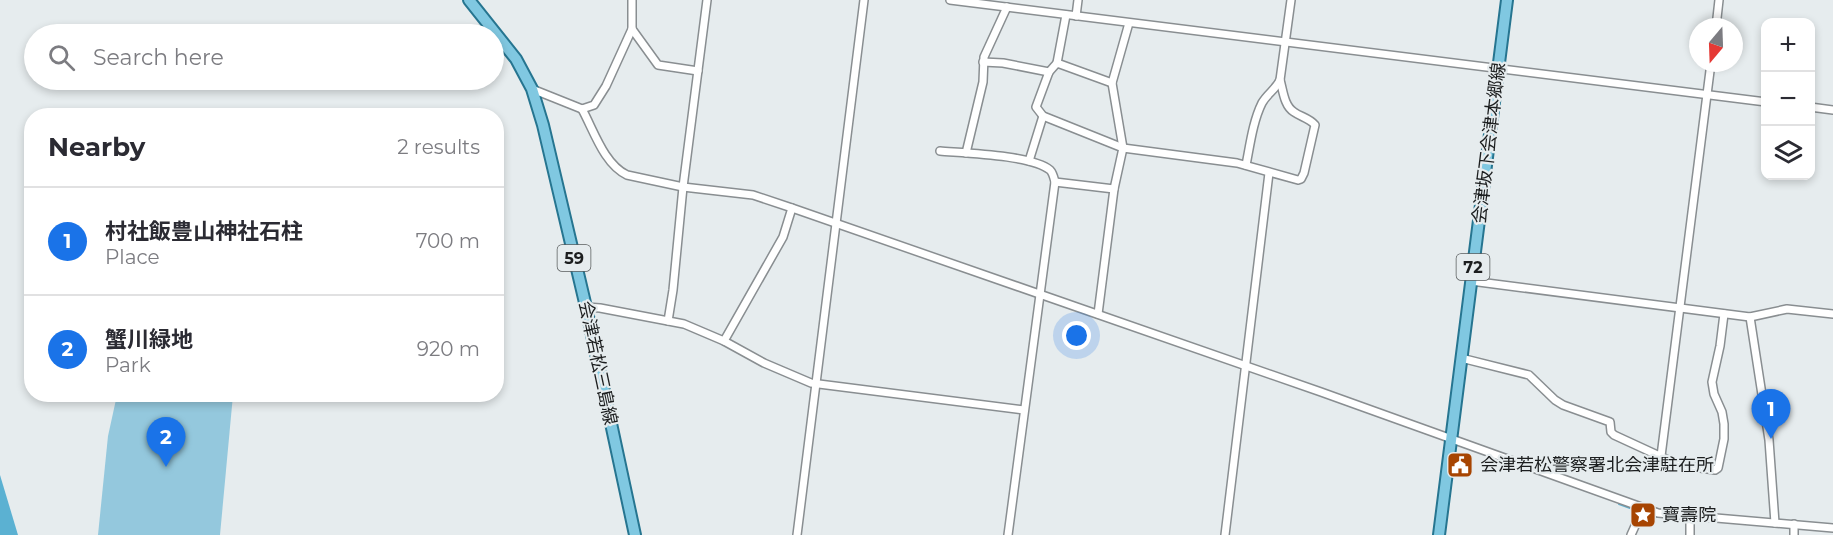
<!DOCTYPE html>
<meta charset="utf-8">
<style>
:root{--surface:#fff;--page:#f2f2f3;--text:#2b2b33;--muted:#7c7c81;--line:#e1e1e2;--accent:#1a73e8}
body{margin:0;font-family:Montserrat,"Noto Sans JP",sans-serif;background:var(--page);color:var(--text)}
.controls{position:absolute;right:18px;top:18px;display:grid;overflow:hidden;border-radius:12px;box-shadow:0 3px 9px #0003}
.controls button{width:54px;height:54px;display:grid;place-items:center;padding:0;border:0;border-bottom:2px solid var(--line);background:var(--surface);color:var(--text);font:30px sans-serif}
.compass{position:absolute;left:1689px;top:18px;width:54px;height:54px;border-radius:50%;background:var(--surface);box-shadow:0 3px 9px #0003;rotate:199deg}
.you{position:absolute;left:1077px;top:336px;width:21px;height:21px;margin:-15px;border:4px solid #fff;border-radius:50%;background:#1a73e8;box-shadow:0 0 0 9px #1a73e833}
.badge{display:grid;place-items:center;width:39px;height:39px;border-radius:50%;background:var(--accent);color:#fff;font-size:20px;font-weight:700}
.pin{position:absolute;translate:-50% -50px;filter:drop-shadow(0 2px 3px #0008)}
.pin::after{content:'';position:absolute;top:32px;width:21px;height:18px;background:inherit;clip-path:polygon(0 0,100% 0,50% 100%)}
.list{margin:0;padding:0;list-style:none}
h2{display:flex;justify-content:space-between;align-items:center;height:78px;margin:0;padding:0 24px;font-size:26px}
h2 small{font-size:20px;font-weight:400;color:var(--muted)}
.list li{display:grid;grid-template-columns:39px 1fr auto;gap:18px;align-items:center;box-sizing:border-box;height:108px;padding:0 24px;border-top:2px solid var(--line)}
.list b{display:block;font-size:22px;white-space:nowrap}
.list p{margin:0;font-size:20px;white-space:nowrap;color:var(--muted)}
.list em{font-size:20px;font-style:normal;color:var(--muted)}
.icon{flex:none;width:33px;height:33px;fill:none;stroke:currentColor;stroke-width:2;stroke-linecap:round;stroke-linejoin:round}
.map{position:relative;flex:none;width:1833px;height:535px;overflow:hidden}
.search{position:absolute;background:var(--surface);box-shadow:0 3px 9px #0003;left:24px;top:24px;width:480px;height:66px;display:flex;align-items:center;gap:15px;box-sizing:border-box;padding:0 21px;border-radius:33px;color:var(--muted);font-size:22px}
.panel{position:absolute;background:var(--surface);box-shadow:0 3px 9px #0003;left:24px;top:108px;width:480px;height:294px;border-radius:24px}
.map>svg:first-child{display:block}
.green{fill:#94c8dd}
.water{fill:#5bb1d2}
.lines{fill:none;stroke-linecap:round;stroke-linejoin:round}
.stream{stroke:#5bb1d2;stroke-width:2}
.street-casing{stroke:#898e91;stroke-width:10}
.primary-casing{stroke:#267590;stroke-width:14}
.street{stroke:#fff;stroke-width:7}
.primary{stroke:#80c8e1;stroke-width:10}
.labels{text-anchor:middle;stroke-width:4.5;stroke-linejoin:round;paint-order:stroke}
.shield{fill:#e6ecee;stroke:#595c5d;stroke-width:1.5}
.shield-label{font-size:16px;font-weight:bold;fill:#1c1e1f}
.street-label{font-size:18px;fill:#1c1e1f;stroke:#e6ecee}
.poi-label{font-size:18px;fill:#1c1e1f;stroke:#e6ecee;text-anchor:start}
</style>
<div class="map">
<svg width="1833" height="535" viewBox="0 0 1833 535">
<rect width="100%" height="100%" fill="#e6ecee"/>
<polygon class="green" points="117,395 233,395 220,535 98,535 108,436"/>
<polygon class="water" points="0,475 18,535 0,535"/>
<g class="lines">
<g class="stream">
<polyline points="1619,504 1630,508"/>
<polyline points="1632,509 1640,511"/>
<polyline points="1650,514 1658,517"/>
<polyline points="1669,518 1674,518"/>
<polyline points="1677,519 1687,519"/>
</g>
<defs>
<g id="street">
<polyline points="632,0 632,29 658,65 698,71"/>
<polyline points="950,0 1766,102"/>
<polyline points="1076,16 1078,0"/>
<polyline points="1716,27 1719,0"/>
<polyline points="983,62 1003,63 1049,72"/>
<polyline points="1057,63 1066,15"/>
<path d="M1112 83 1057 63 1049 72 1036 107 1043 116 1123 148 1237 163 1298 180 1301 179 1304 173 1315 125C1309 118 1301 117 1294 112 1284 106 1283 90 1280 80"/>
<polyline points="532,89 582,109 594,105 606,86 632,29"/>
<polyline points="1810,107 1833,110"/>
<path d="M582 109C594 131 604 164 627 175L683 187 753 195 792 208 1321 392 1658 513 1833 528"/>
<path d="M940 151C964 153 1032 155 1050 170 1053 173 1054 178 1055 182L1008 535"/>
<polyline points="966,153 983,82 984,57 1007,7"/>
<polyline points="1029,161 1043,116"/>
<path d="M1246 165C1250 145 1253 121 1262 103 1267 94 1276 89 1280 80L1291 0"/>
<polyline points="1055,182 1114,189"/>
<polyline points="1471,281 1750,317 1787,309 1833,314"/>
<polyline points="586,307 600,308 684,324 724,341 764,363 811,383 1024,410"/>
<polyline points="1098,314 1114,189 1123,148 1112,83 1129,23"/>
<polyline points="1750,317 1769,440 1775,523"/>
<polyline points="668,321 673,290 683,187 707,0"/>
<polyline points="724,341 783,237 792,208"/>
<polyline points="1461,358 1529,375 1555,400 1563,405 1610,422 1611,432 1614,435 1679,465 1715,470 1718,468 1724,439 1724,424 1722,412 1714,394 1712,382 1720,346 1724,314"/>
<polyline points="1661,456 1711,63"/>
<polyline points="1794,524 1794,535"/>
<polyline points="797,535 864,0"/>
<polyline points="1225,535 1269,173"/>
<polyline points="1631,535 1643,508"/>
<polyline points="1690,535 1690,516"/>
</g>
<g id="primary">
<polyline points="469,0 516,59 532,89 543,125 586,307 635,535"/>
<polyline points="1439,535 1507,0"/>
</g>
</defs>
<use href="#street" class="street-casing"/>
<use href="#primary" class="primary-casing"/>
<use href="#street" class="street"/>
<use href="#primary" class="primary"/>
</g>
<defs>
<symbol id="civic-square" viewBox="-11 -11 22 22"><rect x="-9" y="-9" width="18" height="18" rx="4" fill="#a74502" stroke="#e6ecee"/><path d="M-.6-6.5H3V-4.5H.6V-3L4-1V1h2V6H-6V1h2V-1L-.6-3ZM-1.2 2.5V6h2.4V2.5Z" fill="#fff"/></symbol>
<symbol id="sight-square" viewBox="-11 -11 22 22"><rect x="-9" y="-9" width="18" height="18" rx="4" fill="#a74502" stroke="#e6ecee"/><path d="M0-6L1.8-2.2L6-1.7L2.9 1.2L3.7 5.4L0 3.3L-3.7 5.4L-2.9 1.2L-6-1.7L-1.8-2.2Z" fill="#fff"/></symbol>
</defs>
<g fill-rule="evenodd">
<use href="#civic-square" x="1445" y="450" width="30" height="30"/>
<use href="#sight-square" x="1628" y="500" width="30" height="30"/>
</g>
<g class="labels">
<g class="shield">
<rect x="557.5" y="245" width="33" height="26" rx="4.5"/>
<rect x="1456.5" y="254" width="33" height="26" rx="4.5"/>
</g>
<g class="shield-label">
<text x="574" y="264">59</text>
<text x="1473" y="273">72</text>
</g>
<g class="street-label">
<text transform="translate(1489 143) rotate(-83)" y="6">会津坂下会津本郷線</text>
<text transform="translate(598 363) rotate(78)" y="6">会津若松三島線</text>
</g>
<g class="poi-label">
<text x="1480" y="471">会津若松警察署北会津駐在所</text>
<text x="1662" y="521">寶壽院</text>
</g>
</g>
</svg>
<div class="controls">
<button>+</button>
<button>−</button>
<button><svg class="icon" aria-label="layers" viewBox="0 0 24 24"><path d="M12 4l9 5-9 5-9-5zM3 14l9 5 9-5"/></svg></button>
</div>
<svg class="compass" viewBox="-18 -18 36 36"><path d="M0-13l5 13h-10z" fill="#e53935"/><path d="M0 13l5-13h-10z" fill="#7c7c81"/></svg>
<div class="you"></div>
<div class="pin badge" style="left:1771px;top:439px">1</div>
<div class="pin badge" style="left:166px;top:467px">2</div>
<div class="search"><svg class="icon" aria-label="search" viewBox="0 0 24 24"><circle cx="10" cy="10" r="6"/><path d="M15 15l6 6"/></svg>Search here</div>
<section class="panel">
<h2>Nearby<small>2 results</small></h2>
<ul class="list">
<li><span class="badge">1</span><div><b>村社飯豊山神社石柱</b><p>Place</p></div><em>700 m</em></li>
<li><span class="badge">2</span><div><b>蟹川緑地</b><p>Park</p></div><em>920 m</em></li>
</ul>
</section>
</div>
